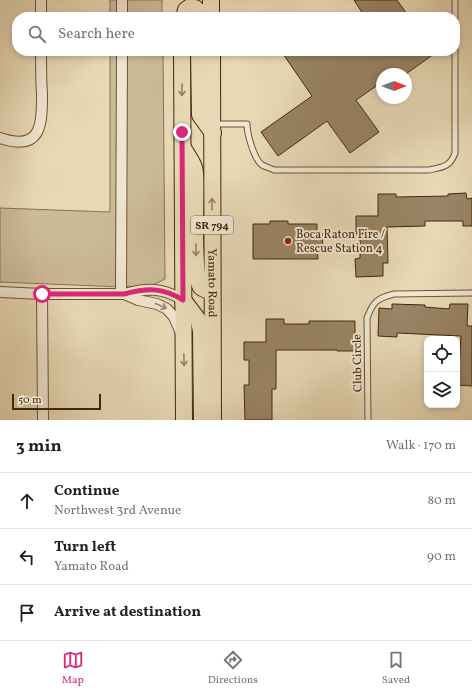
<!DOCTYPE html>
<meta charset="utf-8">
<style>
:root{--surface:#fff;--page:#f2f2f2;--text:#202124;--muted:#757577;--line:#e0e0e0;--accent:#db2777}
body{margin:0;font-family:Vollkorn,serif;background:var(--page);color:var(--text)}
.controls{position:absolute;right:12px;bottom:12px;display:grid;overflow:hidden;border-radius:8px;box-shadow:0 2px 6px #0003}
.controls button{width:36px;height:36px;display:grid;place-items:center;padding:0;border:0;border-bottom:1px solid var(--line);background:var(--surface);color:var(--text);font:20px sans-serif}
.compass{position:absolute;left:376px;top:68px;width:36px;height:36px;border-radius:50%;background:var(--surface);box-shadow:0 2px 6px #0003;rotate:90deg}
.scale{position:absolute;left:12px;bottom:10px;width:89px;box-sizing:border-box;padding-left:4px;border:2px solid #44280e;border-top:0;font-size:11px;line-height:14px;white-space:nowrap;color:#44280e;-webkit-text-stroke:3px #f0e6d0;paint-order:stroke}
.stop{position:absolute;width:12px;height:12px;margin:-9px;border:3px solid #db2777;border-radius:50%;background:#fff}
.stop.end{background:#db2777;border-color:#fff;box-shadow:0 1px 4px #0008}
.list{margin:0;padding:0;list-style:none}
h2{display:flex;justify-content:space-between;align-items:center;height:52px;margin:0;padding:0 16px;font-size:17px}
h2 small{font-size:13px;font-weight:400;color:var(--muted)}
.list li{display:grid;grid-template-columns:26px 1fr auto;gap:12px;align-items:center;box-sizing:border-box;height:56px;padding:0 16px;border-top:1px solid var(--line)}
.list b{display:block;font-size:15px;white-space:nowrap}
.list p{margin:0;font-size:13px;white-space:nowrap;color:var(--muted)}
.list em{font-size:13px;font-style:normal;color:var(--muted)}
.icon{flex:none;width:22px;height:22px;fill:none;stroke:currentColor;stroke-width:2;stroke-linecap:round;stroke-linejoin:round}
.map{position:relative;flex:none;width:472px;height:420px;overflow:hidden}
.search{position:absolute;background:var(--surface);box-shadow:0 2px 6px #0003;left:12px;right:12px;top:12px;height:44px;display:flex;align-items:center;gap:10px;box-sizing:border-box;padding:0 14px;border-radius:16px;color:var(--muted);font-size:15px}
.sheet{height:220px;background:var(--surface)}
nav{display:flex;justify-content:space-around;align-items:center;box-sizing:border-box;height:56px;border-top:1px solid var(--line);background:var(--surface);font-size:11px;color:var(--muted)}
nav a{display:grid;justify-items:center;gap:2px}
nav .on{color:var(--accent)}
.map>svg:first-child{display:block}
.green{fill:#cb9;stroke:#887254}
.building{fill:#998465;stroke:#44280e}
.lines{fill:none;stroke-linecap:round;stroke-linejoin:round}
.lane-casing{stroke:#6d5438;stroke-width:7}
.street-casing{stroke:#6d5438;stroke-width:12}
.primary-casing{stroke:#44280e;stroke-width:18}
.lane{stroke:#f0e6d0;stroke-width:5}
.street{stroke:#f0e6d0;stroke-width:10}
.primary{stroke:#e8d9b6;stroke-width:16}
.oneway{stroke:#968062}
.oneway2{stroke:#9a876f}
.route{stroke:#db2777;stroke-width:5}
.poi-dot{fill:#8f2418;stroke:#f0e6d0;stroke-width:1.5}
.labels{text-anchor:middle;stroke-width:4;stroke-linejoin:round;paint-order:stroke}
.shield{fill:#f0e6d0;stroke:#786148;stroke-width:1}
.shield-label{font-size:11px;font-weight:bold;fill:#44280e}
.poi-label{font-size:12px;fill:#44280e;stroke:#f0e6d0;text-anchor:start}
.street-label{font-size:12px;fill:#44280e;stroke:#f0e6d0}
</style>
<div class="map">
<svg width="472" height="420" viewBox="0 0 472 420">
<rect width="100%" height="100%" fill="#e8d9b6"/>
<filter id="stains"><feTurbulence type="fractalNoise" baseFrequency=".005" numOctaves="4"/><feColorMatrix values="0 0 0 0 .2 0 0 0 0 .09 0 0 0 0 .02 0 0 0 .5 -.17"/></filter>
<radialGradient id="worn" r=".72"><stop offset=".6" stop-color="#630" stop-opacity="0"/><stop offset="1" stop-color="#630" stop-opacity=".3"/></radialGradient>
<g class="green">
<rect x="110" y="0" width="52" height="17"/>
<polygon points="110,51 163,51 165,279 151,286 121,287 0,282 0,208 110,212"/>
</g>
<g class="building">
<polygon points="354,0 397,0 409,17 365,17"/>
<polygon points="281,51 438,51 406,74 403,74 400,70 394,74 382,74 382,82 356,100 379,132 350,153 327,121 278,156 261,132 312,96"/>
<polygon points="466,193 467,199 472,198 472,226 463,226 463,221 425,221 425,226 387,227 388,263 383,263 383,276 356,277 355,259 360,258 360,234 356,234 356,216 378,216 378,194 396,194 396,197 448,196 448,194"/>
<polygon points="270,221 288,221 288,224 317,224 317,233 322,233 323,248 317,248 318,259 253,259 253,224 270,224"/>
<polygon points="392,304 425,305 425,307 449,309 450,304 468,304 467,326 472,326 472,386 458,385 461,336 397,333 397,337 378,336 379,308 392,309"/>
<polygon points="266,319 284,319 284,324 309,324 309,321 355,321 355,351 337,351 337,350 276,350 276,389 272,389 272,420 245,420 244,385 249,385 249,360 244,360 244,342 266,342"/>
</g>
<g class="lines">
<defs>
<g id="lane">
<polyline points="455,0 455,17"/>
<path d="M214 124H247C247 134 254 159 262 165 266 167 270 168 274 170H429C443 167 450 167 455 153V51"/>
<path d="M368 420 367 318C373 302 377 298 394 294L472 293"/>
</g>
<g id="street">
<polyline points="41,0 41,17"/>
<polyline points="122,17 122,0"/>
<path d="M0 138C41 152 42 126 42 94 41 80 41 65 41 51"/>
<path d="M0 292 42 294H124C147 288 162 287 183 300"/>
<polyline points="42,294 43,420"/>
<polyline points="121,294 122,51"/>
<polyline points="124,294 138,300 157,304 167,309 174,317 180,331"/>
</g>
<g id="primary">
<polyline points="211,0 211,17"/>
<polyline points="184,17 186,10 190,7 195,8 198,11 199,17"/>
<polyline points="182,51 184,420"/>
<polyline points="199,51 200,115 213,133"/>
<path id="s1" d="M212 51 213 420"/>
<path d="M183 148C187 155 195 165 195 173 197 194 191 274 201 287 204 290 208 290 212 291"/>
<polyline points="183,300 199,321 201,331 202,420"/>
</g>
</defs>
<use href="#lane" class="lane-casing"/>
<use href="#street" class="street-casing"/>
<use href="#primary" class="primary-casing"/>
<use href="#lane" class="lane"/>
<use href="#street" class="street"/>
<use href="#primary" class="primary"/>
</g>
<defs><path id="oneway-shaft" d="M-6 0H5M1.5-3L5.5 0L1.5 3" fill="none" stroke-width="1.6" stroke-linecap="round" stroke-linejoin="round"/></defs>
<g class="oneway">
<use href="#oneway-shaft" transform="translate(182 90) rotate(90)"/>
<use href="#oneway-shaft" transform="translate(212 204) rotate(-90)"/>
<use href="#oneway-shaft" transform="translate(196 250) rotate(90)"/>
<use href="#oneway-shaft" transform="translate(184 360) rotate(89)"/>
</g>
<use class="oneway2" href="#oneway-shaft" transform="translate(161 306) rotate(24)"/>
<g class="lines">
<path class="route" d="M42 294H124C147 288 162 287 183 300L182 132"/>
</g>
<circle class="poi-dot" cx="288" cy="241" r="4"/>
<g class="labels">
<rect class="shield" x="191" y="216" width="42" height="18" rx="3"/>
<g class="shield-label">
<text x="212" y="229">SR 794</text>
</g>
<g class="poi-label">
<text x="296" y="238">Boca Raton Fire /<tspan x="296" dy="14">Rescue Station 4</tspan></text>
</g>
<g class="street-label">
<text dy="4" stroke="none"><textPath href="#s1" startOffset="232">Yamato Road</textPath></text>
<text transform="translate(357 363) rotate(-91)" y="4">Club Circle</text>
</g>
</g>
<rect width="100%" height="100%" filter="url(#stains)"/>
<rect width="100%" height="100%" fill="url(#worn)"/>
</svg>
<div class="controls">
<button><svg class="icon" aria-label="locate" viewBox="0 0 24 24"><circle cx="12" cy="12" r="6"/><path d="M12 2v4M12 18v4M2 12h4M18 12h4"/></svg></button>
<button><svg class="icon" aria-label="layers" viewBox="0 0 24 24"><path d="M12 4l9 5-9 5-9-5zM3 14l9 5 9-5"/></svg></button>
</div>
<svg class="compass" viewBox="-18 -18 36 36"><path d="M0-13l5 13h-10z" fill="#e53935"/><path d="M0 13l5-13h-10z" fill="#757577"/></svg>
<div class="scale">50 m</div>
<div class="stop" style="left:42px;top:294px"></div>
<div class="stop end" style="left:182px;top:132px"></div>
<div class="search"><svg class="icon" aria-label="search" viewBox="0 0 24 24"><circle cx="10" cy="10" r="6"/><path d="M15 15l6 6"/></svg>Search here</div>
</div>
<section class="sheet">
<h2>3 min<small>Walk · 170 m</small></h2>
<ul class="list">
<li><svg class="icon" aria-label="ahead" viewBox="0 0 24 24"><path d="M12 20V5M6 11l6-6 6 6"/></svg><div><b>Continue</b><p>Northwest 3rd Avenue</p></div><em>80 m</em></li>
<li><svg class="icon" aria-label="left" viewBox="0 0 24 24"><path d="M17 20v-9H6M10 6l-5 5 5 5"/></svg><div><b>Turn left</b><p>Yamato Road</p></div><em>90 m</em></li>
<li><svg class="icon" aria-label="arrive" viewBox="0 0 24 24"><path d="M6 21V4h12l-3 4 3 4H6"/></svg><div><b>Arrive at destination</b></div></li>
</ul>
</section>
<nav>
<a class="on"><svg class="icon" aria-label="map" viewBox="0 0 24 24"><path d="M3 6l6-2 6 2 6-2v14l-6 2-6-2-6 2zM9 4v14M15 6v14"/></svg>Map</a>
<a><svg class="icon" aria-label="directions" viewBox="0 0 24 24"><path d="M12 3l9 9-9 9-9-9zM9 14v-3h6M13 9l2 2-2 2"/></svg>Directions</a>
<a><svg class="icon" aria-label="saved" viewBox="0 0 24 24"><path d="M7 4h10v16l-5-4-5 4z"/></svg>Saved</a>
</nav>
